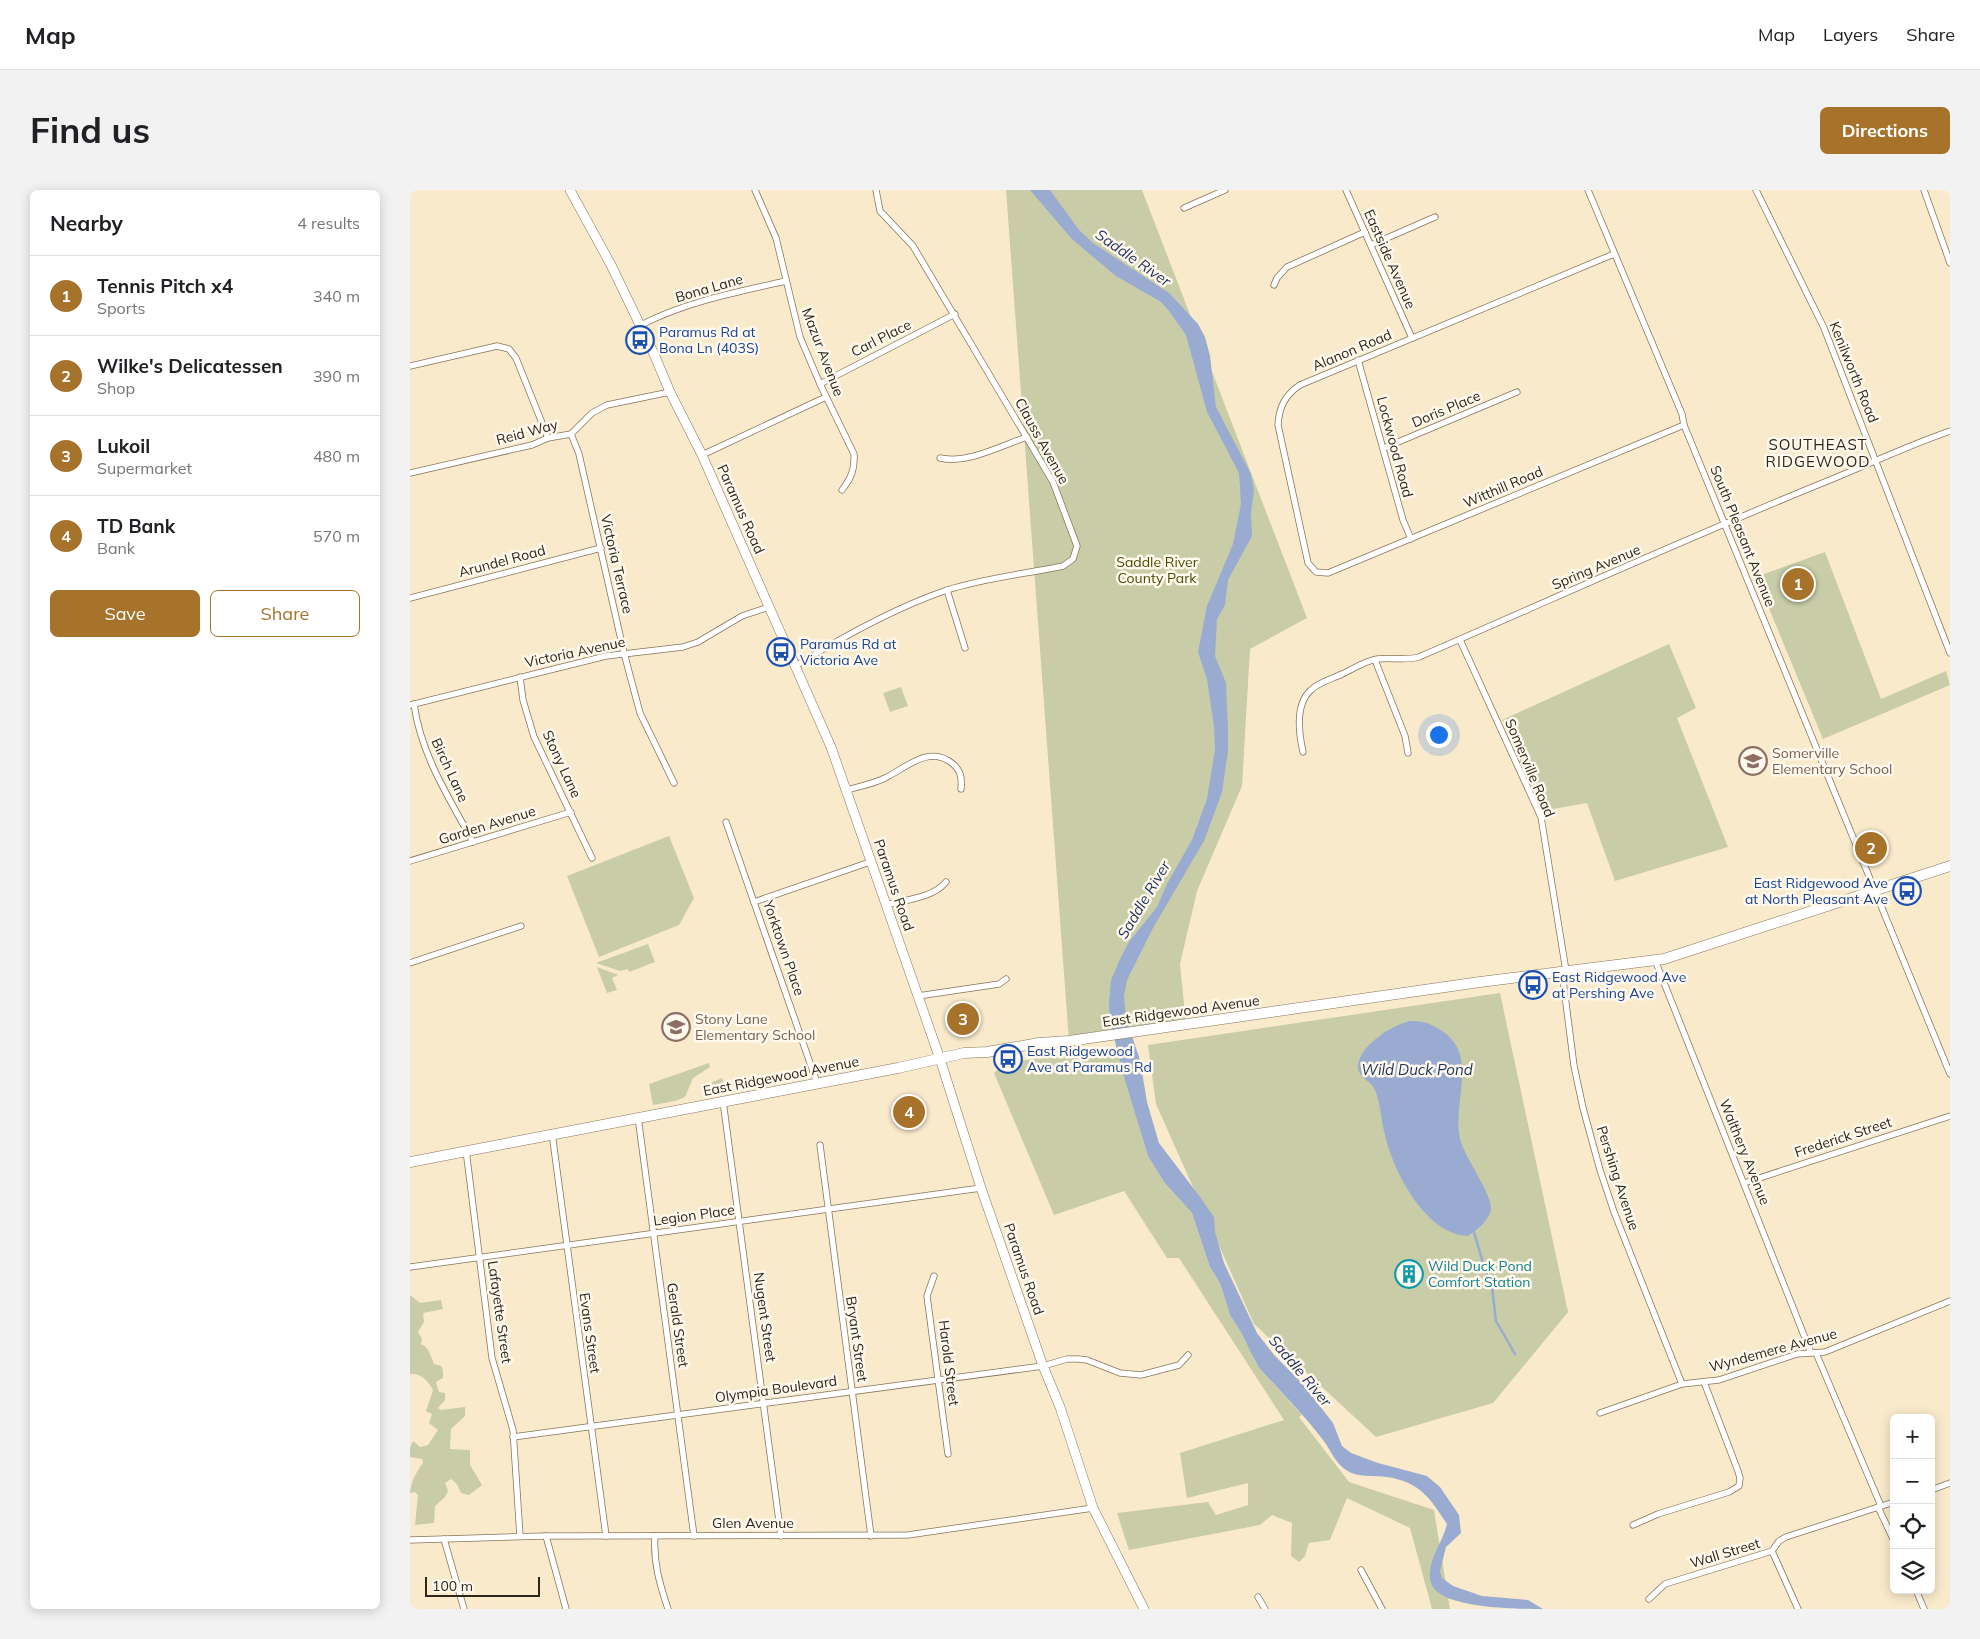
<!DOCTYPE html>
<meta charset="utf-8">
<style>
:root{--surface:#fff;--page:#f2f2f2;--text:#202124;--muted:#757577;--line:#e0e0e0;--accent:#a7732b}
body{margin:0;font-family:Mulish,sans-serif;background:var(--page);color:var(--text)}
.controls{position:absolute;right:15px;bottom:15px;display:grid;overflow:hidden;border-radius:8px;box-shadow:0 2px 12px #0003}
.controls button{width:45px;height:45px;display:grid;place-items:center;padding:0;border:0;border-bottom:1px solid var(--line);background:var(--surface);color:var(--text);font:25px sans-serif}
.scale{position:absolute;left:15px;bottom:12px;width:115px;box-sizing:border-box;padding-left:5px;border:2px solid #2c261b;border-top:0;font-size:14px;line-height:18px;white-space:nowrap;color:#2c261b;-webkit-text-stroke:4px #fff8ec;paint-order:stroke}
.you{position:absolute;left:1028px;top:544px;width:18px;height:18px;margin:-12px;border:4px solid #fff;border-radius:50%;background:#1a73e8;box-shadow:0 0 0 8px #1a73e833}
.badge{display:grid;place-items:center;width:32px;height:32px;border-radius:50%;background:var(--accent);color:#fff;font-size:16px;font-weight:700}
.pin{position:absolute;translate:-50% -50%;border:2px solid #fff;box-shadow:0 1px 5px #0006}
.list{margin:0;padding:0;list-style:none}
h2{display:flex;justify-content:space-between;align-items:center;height:65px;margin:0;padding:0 20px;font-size:21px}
h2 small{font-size:16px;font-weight:400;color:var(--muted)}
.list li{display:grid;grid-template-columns:32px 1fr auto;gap:15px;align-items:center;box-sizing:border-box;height:80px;padding:0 20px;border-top:1px solid var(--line)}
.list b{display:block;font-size:19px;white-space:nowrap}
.list p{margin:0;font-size:16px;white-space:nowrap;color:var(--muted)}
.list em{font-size:16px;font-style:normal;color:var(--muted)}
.actions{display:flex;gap:10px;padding:15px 20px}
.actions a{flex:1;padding:11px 0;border:1px solid var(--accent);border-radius:8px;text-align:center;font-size:18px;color:var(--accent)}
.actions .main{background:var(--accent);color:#fff}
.icon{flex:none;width:28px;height:28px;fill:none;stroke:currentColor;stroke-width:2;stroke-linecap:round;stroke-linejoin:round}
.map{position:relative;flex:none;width:1540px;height:1419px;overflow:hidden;border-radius:8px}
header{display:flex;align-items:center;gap:30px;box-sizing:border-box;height:70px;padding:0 25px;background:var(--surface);border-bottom:1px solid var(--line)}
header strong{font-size:24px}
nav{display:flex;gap:28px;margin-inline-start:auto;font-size:18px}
.intro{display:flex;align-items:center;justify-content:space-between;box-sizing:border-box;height:120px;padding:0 30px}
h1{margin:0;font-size:35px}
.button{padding:12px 22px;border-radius:8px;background:var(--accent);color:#fff;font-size:18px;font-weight:700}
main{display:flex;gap:30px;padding:0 30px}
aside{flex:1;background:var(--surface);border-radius:8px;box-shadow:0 2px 12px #0003}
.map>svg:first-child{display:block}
.green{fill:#c8cca7}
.water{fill:#99abd0}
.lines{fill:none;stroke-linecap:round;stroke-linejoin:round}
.stream{stroke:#99abd0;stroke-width:2.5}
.minor-casing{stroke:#84755a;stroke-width:7}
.secondary-casing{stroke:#84755a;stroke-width:10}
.primary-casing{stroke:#84755a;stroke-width:11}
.minor{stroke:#fff;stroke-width:5.5}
.secondary{stroke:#fff;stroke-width:9}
.primary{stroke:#fff;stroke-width:10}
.labels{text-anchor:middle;stroke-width:5;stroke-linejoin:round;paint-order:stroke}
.street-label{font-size:14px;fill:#2c261b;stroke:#fff8ec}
.transit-label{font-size:14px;fill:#164399;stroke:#fff8ec;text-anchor:start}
.park-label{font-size:14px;fill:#4a4c04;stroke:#fff8ec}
.education-label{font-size:14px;fill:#785e54;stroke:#fff8ec;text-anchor:start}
.culture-label{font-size:14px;fill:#0d838f;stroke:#fff8ec;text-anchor:start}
.water-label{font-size:15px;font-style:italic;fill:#1c305e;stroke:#fff8ec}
.neighbourhood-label{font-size:15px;letter-spacing:1px;fill:#2c261b;stroke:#fff8ec}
</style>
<header>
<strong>Map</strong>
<nav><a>Map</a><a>Layers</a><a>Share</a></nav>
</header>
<div class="intro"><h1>Find us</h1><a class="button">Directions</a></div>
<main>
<aside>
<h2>Nearby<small>4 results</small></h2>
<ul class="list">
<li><span class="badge">1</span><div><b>Tennis Pitch x4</b><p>Sports</p></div><em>340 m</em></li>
<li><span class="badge">2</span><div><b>Wilke's Delicatessen</b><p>Shop</p></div><em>390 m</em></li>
<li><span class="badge">3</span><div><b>Lukoil</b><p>Supermarket</p></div><em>480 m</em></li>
<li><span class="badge">4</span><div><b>TD Bank</b><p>Bank</p></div><em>570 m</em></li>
</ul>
<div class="actions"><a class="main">Save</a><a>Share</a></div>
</aside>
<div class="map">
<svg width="1540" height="1419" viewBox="0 0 1540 1419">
<rect width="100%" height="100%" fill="#faeacc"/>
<g class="green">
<polygon points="596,0 732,0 897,428 840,459 832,596 787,701 770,774 776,834 659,851"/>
<polygon points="1415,362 1471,509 1536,481 1540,495 1413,549 1346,387"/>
<polygon points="1259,454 1286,518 1267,528 1318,657 1205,691 1177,613 1132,621 1092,530"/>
<polygon points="491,497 498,516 480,522 473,503"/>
<polygon points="259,646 284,708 269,735 189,767 157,686"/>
<polygon points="238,754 245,772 219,782 218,779 210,781 186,773"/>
<polygon points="187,777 208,785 202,788 207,800 197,803"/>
<polygon points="1090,803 1158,1122 1083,1213 966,1247 844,1134 746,914 738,855"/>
<polygon points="706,857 738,966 754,992 782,1023 800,1077 810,1093 820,1125 832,1144 842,1165 850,1179 892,1225 889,1227 939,1292 1024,1320 1040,1419 1022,1419 1000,1338 937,1308 920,1350 899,1353 895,1366 889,1372 881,1366 882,1333 862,1325 850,1335 719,1360 707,1323 798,1312 806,1325 838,1315 838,1293 777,1308 770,1263 874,1230 769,1068 757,1068 714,1001 644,1025 584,883 595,873"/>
<polygon points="299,873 300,877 283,888 275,907 265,911 243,915 239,894"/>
<polygon points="312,888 317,902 296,904 296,895"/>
<path d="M0 1105 10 1113 31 1110 33 1119 13 1123 14 1132 8 1142 12 1149 11 1154C19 1157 21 1167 24 1174L31 1176 33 1180V1188L26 1192 29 1202 35 1203V1210L28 1218 31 1220 55 1217V1226L41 1239 40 1259 60 1260V1275L72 1295 59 1305 51 1303 47 1294 41 1289 35 1293 38 1301 35 1307 25 1316 24 1333 5 1335 8 1305 5 1302 0 1303C0 1294 7 1280 13 1273L12 1269 0 1267V1257L3 1251 10 1257 18 1255 28 1240 19 1233 22 1224 16 1221 23 1200C18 1190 11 1183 0 1184Z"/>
</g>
<g class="water">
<path d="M620 0H640L669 40 683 53 759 103 788 134 795 147 800 166 806 217 841 284 844 300 841 323 842 346 818 390 815 415 807 429 805 466 816 493 818 540V561L812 602 794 651 743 738 717 790 714 806 716 828 730 870 737 912 749 953 790 1007 804 1027 805 1042 814 1073 847 1143 864 1165 891 1192 923 1233 932 1256 941 1263 968 1273 1017 1286 1030 1297 1049 1325 1051 1343 1036 1357 1030 1381 1032 1388 1043 1396 1072 1406 1118 1410 1133 1419C1109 1419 1029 1419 1021 1393 1015 1372 1033 1353 1037 1334 1020 1308 1010 1292 977 1287 964 1285 947 1288 936 1280 925 1273 921 1260 913 1250 894 1225 871 1202 850 1179L842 1165 832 1144 820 1125 810 1093 800 1077 782 1023 754 992 738 966 712 880 700 831 699 814 701 790 710 769 719 752 747 717 757 694 782 650 797 609 805 559 804 537 797 489 788 462 797 416 823 354 831 314 829 283 797 222 776 145 759 121 751 112 706 86 676 61 661 48Z"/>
<path d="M1001 831C1013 831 1019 833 1029 839 1072 864 1040 914 1051 952 1056 969 1081 1003 1081 1018 1080 1030 1067 1040 1058 1046 1016 1045 983 981 975 945 971 931 971 914 965 900 962 891 948 888 948 876 949 856 983 834 1001 831Z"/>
</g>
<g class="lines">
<polyline class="stream" points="1064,1042 1075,1080 1082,1097 1086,1131 1105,1164"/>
<defs>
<g id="minor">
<path d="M345 0 366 48 390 147 410 194 444 264C445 280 441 288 432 300"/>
<polyline points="936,0 1002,148"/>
<polyline points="1178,0 1272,224 1274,235 1540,884"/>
<polyline points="1346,0 1414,138 1540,463"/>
<polyline points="1514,0 1540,73"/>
<polyline points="774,18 815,0"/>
<polyline points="961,55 1025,27"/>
<path d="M1204 64 890 195C875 205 869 217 868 235L898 373 906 382 918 383 1274 235"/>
<polyline points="864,95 867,88 877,77 955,42"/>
<path d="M231 135C275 112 327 102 376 91"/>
<polyline points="948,170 993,330 1001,349"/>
<polyline points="0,176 87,156 99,159 106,168 138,248"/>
<polyline points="410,194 545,124"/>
<polyline points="161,244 169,264 214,463 230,523 264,593"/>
<polyline points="974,258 1107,202"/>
<polyline points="292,265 416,207"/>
<path d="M530 268C558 274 590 256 617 247"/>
<polyline points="0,283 122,255 138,248 161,244 182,223 197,215 260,202"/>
<polyline points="537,400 555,458"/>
<polyline points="0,408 191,358"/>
<polyline points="1050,450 1131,627 1156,781"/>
<polyline points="965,470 995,546 998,563"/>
<path d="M387 475C434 446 484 418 537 400 574 388 615 384 653 376L663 369 667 356 643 292 503 56 470 21 466 0"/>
<polyline points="110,487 113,510 124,547 182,668"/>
<path d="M4 514C11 565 39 608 63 652"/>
<polyline points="0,515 196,466 273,457 288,452 332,426 359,417"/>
<path d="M893 562C889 544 885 514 901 500 909 492 922 489 932 484 943 479 955 471 967 469 982 467 995 471 1009 467 1143 409 1275 349 1410 294 1453 277 1496 256 1540 241"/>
<path d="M437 600C450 596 463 594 475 588 496 578 519 554 543 574 551 581 552 588 551 599"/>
<polyline points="316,632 407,893"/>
<polyline points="0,671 161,622"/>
<polyline points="344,712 460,672"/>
<path d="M475 715C495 710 523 708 536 692"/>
<polyline points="1245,770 1401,1163"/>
<polyline points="0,773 111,736"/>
<polyline points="1152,782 1164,876 1173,918 1190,980 1204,1022 1272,1194"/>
<polyline points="508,806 589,794 596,789"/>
<polyline points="313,911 371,1346"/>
<polyline points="228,927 284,1346"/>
<polyline points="142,943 196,1346"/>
<polyline points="410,955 461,1346"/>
<polyline points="56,960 82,1168 103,1240 110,1346"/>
<polyline points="1334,993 1540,926"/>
<polyline points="0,1077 571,998"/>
<polyline points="524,1086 517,1106 538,1264"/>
<polyline points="1406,1163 1471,1316"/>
<polyline points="1190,1223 1272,1194 1309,1190 1387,1164 1415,1162 1540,1111"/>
<polyline points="103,1247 633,1176 657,1169 668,1169 677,1170 710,1183 731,1185 769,1175 778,1165"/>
<polyline points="1521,1300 1540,1293"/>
<polyline points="1468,1317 1484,1351"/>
<polyline points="1223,1335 1248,1324 1319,1302 1329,1296 1330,1288 1328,1281 1294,1192"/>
<polyline points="136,1346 156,1419"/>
<path d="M245 1346C243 1372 250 1395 258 1419"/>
<polyline points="34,1349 54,1419"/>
<polyline points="0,1350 136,1346 498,1345 683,1318"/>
<polyline points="1362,1361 1388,1419"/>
<polyline points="951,1380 972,1419"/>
<polyline points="1506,1400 1514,1419"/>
<polyline points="848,1407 855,1419"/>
<polyline points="1239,1409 1255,1394 1362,1361 1369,1351 1376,1347 1484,1312"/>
</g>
<polyline id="secondary" points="160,0 201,75 244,164 260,202 292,265 421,557 530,869 571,998 633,1176 650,1217 683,1318 734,1419"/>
<polyline id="primary" points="0,972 488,878 554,863 577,862 629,853 659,851 1070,792 1254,769 1540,676"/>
</defs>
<use href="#minor" class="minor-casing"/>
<use href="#secondary" class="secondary-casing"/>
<use href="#primary" class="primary-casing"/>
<use href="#minor" class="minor"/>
<use href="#secondary" class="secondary"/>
<use href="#primary" class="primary"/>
</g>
<defs>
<symbol id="bus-ring" viewBox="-11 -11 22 22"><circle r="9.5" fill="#fff8ec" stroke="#1a4fb4" stroke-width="1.5"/><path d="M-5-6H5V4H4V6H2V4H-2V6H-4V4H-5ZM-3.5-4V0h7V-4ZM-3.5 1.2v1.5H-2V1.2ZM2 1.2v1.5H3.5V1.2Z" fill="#1a4fb4"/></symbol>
<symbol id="school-ring" viewBox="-11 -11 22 22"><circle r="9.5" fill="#fff8ec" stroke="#8d6e63" stroke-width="1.5"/><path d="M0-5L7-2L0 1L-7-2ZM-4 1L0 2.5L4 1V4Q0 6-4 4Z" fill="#8d6e63"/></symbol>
<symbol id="building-ring" viewBox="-11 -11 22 22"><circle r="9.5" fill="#fff8ec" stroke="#0f9aa8" stroke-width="1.5"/><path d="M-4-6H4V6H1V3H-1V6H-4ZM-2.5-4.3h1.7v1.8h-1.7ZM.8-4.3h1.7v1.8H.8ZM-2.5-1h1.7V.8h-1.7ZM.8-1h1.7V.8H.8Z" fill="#0f9aa8"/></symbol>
</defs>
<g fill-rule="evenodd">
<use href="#bus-ring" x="214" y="134" width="32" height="32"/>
<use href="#bus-ring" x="355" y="446" width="32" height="32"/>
<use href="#school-ring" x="1327" y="555" width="32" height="32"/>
<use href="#bus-ring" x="1481" y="685" width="32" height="32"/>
<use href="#bus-ring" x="1107" y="779" width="32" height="32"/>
<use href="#school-ring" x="250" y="821" width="32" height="32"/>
<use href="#bus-ring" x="582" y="853" width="32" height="32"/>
<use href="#building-ring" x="983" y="1068" width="32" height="32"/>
</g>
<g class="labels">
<g class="street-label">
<text transform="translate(980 69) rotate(66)" y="5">Eastside Avenue</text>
<text transform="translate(299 98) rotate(-16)" y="5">Bona Lane</text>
<text transform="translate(471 148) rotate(-27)" y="5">Carl Place</text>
<text transform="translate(942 160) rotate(-23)" y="5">Alanon Road</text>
<text transform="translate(413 162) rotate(69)" y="5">Mazur Avenue</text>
<text transform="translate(1444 182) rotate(68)" y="5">Kenilworth Road</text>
<text transform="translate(1036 219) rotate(-23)" y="5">Doris Place</text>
<text transform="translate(117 242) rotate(-15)" y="5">Reid Way</text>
<text transform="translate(632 251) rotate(61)" y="5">Clauss Avenue</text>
<text transform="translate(985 257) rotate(75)" y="5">Lockwood Road</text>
<text transform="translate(1093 297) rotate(-23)" y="5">Witthill Road</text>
<text transform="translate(331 319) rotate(66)" y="5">Paramus Road</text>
<text transform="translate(1333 346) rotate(68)" y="5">South Pleasant Avenue</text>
<text transform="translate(92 371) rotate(-15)" y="5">Arundel Road</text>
<text transform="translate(207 374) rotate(77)" y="5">Victoria Terrace</text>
<text transform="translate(1186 377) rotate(-23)" y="5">Spring Avenue</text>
<text transform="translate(165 462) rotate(-12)" y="5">Victoria Avenue</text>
<text transform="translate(152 574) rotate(65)" y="5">Stony Lane</text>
<text transform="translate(1120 578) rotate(67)" y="5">Somerville Road</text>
<text transform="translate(40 580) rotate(65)" y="5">Birch Lane</text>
<text transform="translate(77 635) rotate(-17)" y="5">Garden Avenue</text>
<text transform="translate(484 695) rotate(71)" y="5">Paramus Road</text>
<text transform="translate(374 758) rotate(71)" y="5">Yorktown Place</text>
<text transform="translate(771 821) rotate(-8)" y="5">East Ridgewood Avenue</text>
<text transform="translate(371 886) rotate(-11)" y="5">East Ridgewood Avenue</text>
<text transform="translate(1433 947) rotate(-18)" y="5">Frederick Street</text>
<text transform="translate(1335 962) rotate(68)" y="5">Walthery Avenue</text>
<text transform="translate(1208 988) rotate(72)" y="5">Pershing Avenue</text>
<text transform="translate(284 1025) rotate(-8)" y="5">Legion Place</text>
<text transform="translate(614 1079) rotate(71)" y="5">Paramus Road</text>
<text transform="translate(90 1122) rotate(82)" y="5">Lafayette Street</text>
<text transform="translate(355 1127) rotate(82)" y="5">Nugent Street</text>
<text transform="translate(268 1135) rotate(82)" y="5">Gerald Street</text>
<text transform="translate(180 1143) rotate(82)" y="5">Evans Street</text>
<text transform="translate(447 1149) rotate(82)" y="5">Bryant Street</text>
<text transform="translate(1363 1160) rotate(-15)" y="5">Wyndemere Avenue</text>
<text transform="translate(539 1173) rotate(83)" y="5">Harold Street</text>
<text transform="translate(366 1199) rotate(-8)" y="5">Olympia Boulevard</text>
<text x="343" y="1338">Glen Avenue</text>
<text transform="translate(1315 1363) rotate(-17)" y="5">Wall Street</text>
</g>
<g class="transit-label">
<text x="249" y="147">Paramus Rd at<tspan x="249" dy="16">Bona Ln (403S)</tspan></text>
<text x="390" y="459">Paramus Rd at<tspan x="390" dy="16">Victoria Ave</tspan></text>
<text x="1478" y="698" text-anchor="end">East Ridgewood Ave<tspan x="1478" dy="16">at North Pleasant Ave</tspan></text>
<text x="1142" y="792">East Ridgewood Ave<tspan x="1142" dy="16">at Pershing Ave</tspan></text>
<text x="617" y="866">East Ridgewood<tspan x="617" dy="16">Ave at Paramus Rd</tspan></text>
</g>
<g class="park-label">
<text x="747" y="377">Saddle River<tspan x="747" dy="16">County Park</tspan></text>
</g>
<g class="education-label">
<text x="1362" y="568">Somerville<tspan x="1362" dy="16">Elementary School</tspan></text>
<text x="285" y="834">Stony Lane<tspan x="285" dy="16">Elementary School</tspan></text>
</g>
<g class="culture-label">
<text x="1018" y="1081">Wild Duck Pond<tspan x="1018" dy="16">Comfort Station</tspan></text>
</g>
<g class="water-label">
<text transform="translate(723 68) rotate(35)" y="5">Saddle River</text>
<text transform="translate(734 710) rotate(-59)" y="5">Saddle River</text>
<text x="1007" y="885">Wild Duck Pond</text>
<text transform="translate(890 1181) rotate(50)" y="5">Saddle River</text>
</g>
<g class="neighbourhood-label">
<text x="1408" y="260">SOUTHEAST<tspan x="1408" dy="17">RIDGEWOOD</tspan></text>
</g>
</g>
</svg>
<div class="controls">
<button>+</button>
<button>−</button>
<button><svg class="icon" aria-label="locate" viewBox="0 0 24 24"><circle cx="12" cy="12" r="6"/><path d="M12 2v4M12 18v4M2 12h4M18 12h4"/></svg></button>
<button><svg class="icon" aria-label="layers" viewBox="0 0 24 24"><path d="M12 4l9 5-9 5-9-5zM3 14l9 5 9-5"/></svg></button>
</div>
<div class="scale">100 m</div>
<div class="you"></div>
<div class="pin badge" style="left:1388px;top:394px">1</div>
<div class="pin badge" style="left:1461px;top:658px">2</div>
<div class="pin badge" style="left:553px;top:829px">3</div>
<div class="pin badge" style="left:499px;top:922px">4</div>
</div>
</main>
